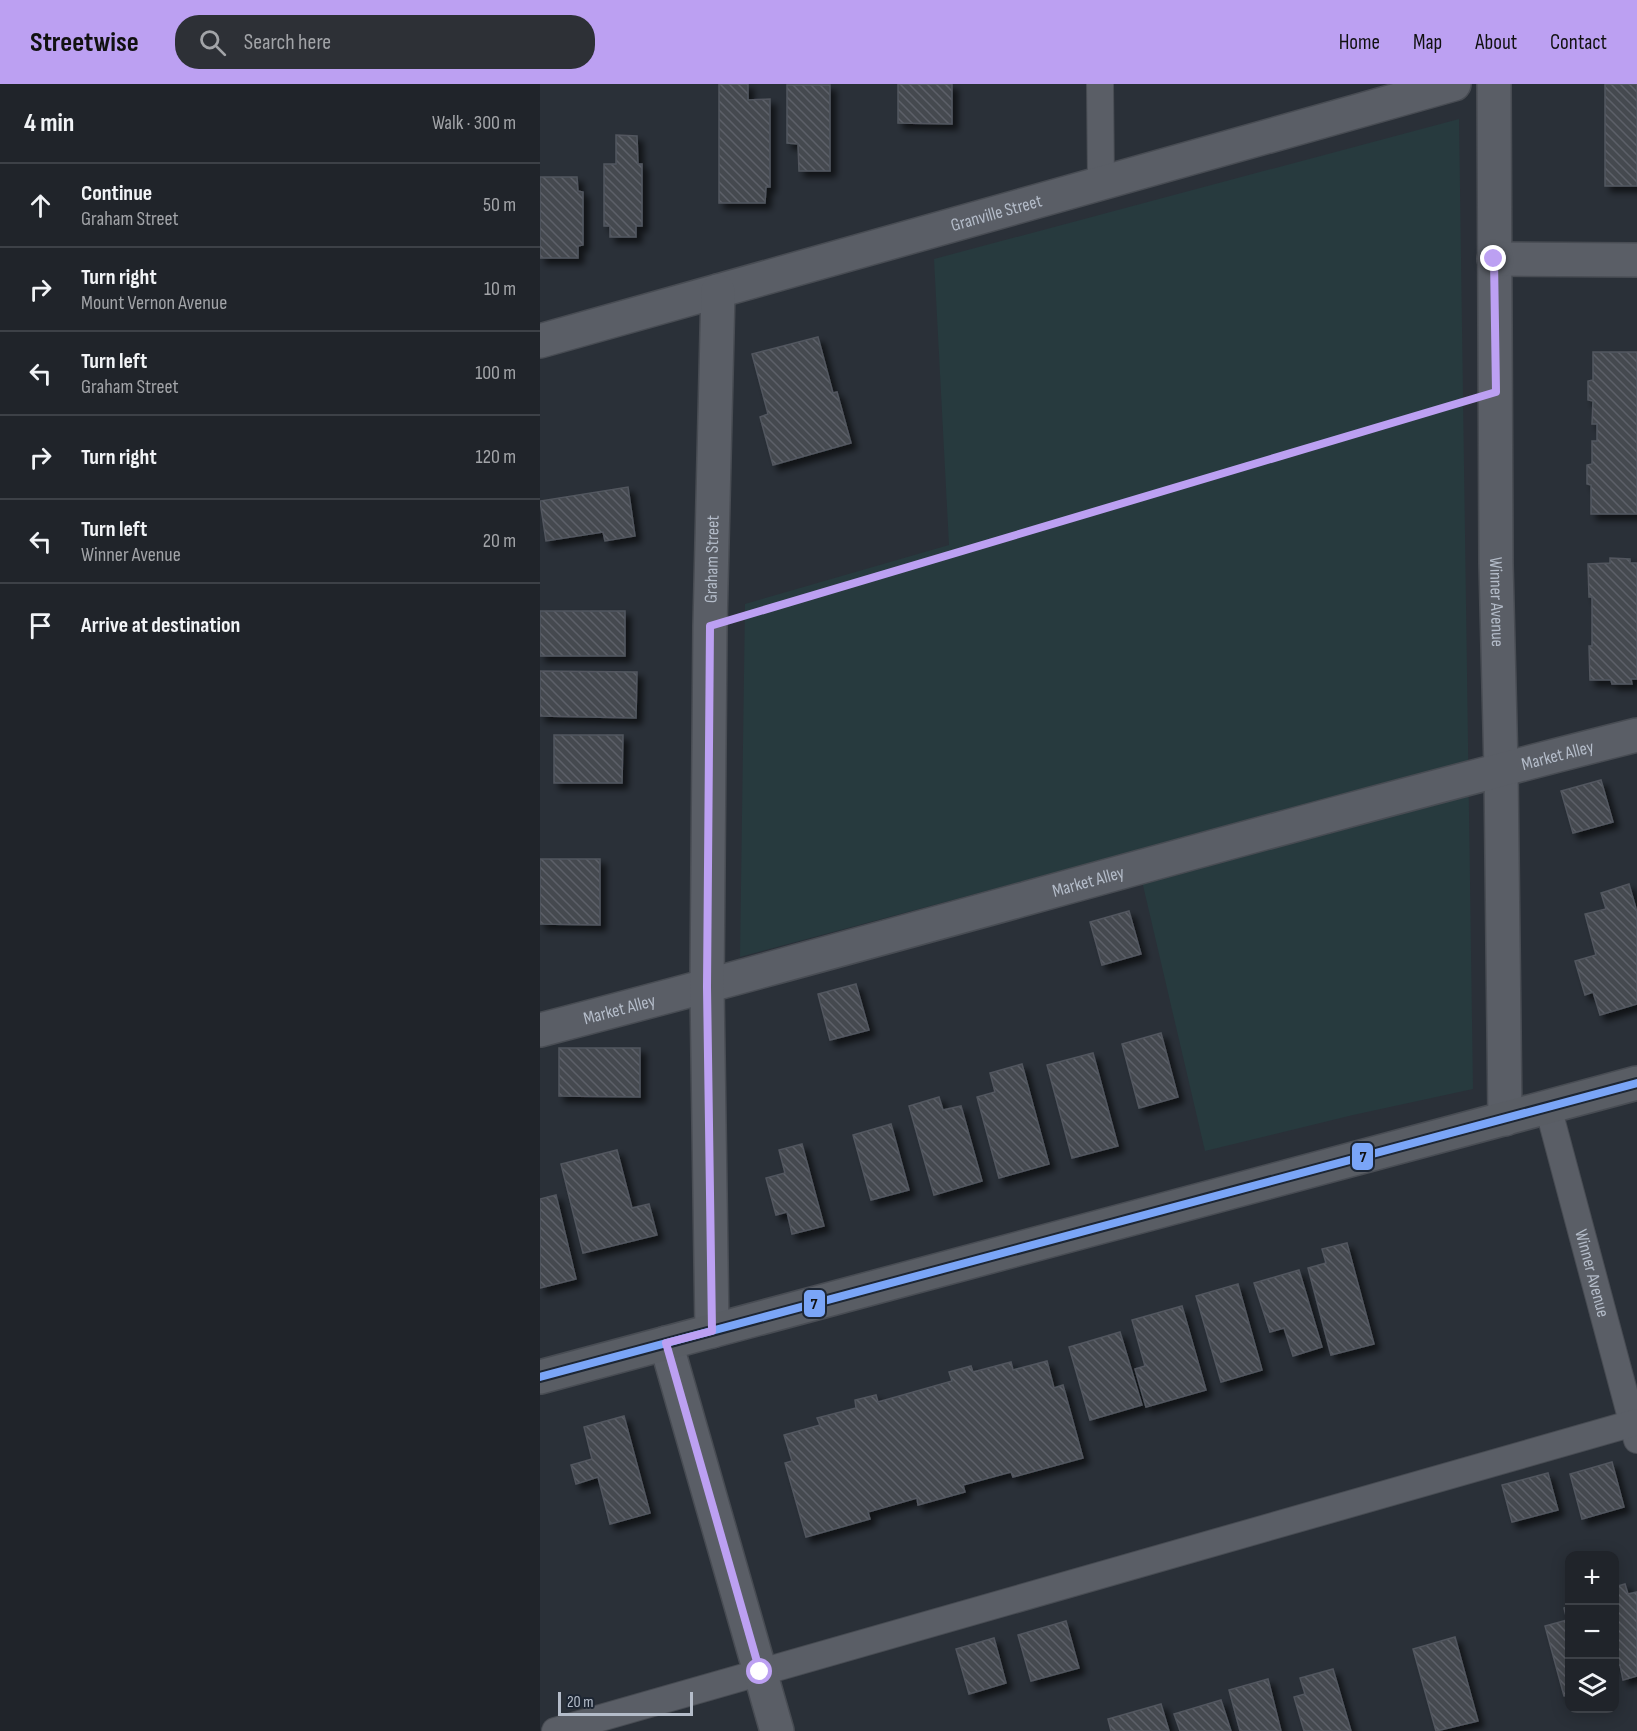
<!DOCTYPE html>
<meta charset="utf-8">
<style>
:root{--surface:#20242a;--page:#2d3036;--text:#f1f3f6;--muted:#a2a4a8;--line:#3d4147;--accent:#bca0f2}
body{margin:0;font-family:"Sofia Sans Condensed",sans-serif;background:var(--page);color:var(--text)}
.controls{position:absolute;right:18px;bottom:18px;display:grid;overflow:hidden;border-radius:12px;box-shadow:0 3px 15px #0003}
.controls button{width:54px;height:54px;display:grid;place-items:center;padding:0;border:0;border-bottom:2px solid var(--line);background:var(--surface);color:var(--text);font:30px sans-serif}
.scale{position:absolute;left:18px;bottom:15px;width:135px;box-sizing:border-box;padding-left:6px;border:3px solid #b4bcc9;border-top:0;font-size:16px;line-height:21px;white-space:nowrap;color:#b4bcc9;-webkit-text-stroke:4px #1d2633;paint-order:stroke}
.stop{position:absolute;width:18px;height:18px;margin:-14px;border:4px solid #bca0f2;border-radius:50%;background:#fff}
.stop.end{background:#bca0f2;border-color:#fff;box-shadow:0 2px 6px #0008}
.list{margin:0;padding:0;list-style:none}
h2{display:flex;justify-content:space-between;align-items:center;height:78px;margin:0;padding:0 24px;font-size:26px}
h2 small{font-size:20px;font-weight:400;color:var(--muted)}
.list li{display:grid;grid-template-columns:39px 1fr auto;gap:18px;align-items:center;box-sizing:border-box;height:84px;padding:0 24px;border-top:2px solid var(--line)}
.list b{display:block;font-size:22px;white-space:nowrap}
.list p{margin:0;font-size:20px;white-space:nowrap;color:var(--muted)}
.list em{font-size:20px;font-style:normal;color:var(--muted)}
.icon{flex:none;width:33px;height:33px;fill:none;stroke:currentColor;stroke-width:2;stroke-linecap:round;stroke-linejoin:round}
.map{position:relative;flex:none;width:1097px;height:1647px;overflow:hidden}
header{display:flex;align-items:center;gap:36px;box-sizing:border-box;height:84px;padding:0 30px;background:var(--accent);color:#111}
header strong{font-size:28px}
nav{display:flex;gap:33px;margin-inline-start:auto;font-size:21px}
.search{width:420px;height:54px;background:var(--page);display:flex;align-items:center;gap:15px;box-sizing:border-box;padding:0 21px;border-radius:24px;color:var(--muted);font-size:22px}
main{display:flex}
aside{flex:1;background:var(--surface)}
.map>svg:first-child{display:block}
.grass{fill:#273a3e}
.building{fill:url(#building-back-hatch);stroke:#52575f;stroke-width:1.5;filter:url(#shadow)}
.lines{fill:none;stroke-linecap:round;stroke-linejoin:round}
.lane-casing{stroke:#484c53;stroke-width:28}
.street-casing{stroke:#484c53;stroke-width:36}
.secondary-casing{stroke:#484c53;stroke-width:36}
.path{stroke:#5d636a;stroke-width:4;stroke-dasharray:4.5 4.5;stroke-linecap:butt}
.lane{stroke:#5a5e66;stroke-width:26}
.street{stroke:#5a5e66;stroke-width:33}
.secondary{stroke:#595d64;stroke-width:33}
.bus-1-casing{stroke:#1d2633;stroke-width:12}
.bus-1{stroke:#7aa5f7;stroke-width:8}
.route{stroke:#bca0f2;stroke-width:8}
.labels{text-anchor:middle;stroke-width:5;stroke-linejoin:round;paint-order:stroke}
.street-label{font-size:18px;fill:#b4bcc9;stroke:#1d2633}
.line-badge{stroke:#1d2633;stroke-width:2}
.pale-badge-label{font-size:16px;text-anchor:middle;font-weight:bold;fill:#111}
</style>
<header>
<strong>Streetwise</strong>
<div class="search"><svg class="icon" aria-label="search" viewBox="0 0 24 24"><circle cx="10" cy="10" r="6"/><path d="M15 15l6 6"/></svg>Search here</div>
<nav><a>Home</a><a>Map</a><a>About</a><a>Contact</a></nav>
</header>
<main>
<aside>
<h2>4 min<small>Walk · 300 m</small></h2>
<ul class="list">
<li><svg class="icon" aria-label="ahead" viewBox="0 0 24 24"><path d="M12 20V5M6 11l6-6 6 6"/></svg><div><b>Continue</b><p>Graham Street</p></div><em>50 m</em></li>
<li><svg class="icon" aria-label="right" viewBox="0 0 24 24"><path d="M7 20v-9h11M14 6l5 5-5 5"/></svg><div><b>Turn right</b><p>Mount Vernon Avenue</p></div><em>10 m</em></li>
<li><svg class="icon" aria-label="left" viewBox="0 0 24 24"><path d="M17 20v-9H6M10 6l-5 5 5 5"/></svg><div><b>Turn left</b><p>Graham Street</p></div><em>100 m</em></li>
<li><svg class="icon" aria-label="right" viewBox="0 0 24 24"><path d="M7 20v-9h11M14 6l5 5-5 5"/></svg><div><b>Turn right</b></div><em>120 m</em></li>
<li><svg class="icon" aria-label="left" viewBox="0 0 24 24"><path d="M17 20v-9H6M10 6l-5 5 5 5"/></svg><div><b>Turn left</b><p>Winner Avenue</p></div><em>20 m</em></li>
<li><svg class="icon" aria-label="arrive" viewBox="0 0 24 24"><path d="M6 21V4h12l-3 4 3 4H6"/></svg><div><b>Arrive at destination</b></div></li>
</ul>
</aside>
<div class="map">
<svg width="1097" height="1647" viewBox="0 0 1097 1647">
<defs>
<pattern id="building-back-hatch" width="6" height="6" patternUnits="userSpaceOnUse" patternTransform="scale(1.5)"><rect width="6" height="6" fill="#444950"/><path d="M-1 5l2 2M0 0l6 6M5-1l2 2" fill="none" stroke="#5d6168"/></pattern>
<filter id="shadow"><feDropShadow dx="5.5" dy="5.5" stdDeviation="3" flood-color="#0009"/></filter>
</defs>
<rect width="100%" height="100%" fill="#2a3038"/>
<polygon class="grass" points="919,35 933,1005 813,1031 665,1067 595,767 200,873 205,520 409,461 394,175"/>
<g class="building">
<polygon points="179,0 208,0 208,16 230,15 230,103 226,103 225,119 179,119"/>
<polygon points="358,0 412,0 412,40 358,39"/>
<rect x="1065" y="0" width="32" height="102"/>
<polygon points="247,1 290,1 290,87 259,87 258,60 247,59"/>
<polygon points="76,51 97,52 98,80 102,80 102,142 96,142 96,153 70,153 70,142 64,142 64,80 76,80"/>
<polygon points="0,93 37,93 38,107 43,108 43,161 38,162 38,174 0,174"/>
<polygon points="278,253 293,309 297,308 311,359 233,381 220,333 228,330 212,270"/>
<polygon points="1053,268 1097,268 1097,430 1051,430 1051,401 1047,400 1047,381 1052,380 1052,357 1057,357 1057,340 1052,340 1053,317 1048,316 1048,297 1053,296"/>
<polygon points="88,403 95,452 65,457 63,448 6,457 0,417"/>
<polygon points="1070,474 1090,475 1090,479 1097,479 1097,595 1091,595 1092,600 1072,600 1071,596 1050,596 1049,562 1052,562 1052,513 1049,513 1048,480 1070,479"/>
<rect x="0" y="527" width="85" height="45"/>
<polygon points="0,587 97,588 96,634 0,632"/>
<polygon points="14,651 83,651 82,699 14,699"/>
<polygon points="1061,696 1073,738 1033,749 1021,707"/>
<polygon points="0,775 60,775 60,841 0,840"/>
<polygon points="1089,800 1097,828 1097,920 1060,931 1053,908 1045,911 1035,877 1056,871 1045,830 1066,825 1061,809"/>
<polygon points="589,827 601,870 562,881 550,838"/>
<polygon points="316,900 329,946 290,956 278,910"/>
<polygon points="621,949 638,1013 599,1024 582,960"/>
<polygon points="19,964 100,964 100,1013 19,1012"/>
<polygon points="553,969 578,1062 532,1074 507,981"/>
<polygon points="482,980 509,1080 459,1094 437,1013 455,1008 450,989"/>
<polygon points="399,1013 403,1026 421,1022 442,1097 394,1111 369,1022"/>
<polygon points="351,1040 369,1106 331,1116 313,1051"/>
<polygon points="262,1060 284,1142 252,1150 247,1128 236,1131 226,1094 245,1089 239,1066"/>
<polygon points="77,1066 92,1124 109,1120 117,1151 43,1169 21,1080"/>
<polygon points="16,1111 36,1195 0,1204 0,1115"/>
<polygon points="807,1159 834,1260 791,1271 768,1184 786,1179 782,1165"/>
<polygon points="759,1186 782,1263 753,1272 744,1244 730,1248 714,1199"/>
<polygon points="698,1200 722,1286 681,1298 656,1212"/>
<polygon points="642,1222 666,1306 606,1323 595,1285 605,1282 592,1236"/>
<polygon points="580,1248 602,1321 550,1336 529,1263"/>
<polygon points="507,1277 514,1304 523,1301 543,1374 473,1393 471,1388 423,1401 425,1408 378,1421 377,1414 328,1428 330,1435 266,1453 245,1379 252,1377 244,1351 280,1341 277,1334 316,1324 315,1316 336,1311 338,1318 412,1297 409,1288 431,1282 433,1288 471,1278 473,1286"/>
<polygon points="84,1332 110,1429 70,1440 58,1393 36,1400 31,1381 52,1375 44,1343"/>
<polygon points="1072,1378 1084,1423 1042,1435 1030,1390"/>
<polygon points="1008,1389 1018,1426 972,1438 962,1401"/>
<polygon points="1085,1500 1088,1510 1097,1508 1097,1592 1083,1596 1080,1581 1076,1582 1074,1575 1074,1503"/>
<polygon points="1030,1522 1030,1611 1024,1612 1005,1542 1027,1536 1024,1524"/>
<polygon points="526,1537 539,1584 491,1597 478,1551"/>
<polygon points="915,1553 938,1637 896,1647 873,1565"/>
<polygon points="454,1554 466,1599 429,1610 416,1565"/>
<polygon points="793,1585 811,1647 764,1647 754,1613 765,1610 760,1594"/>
<polygon points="728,1595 741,1647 700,1647 689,1606"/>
<polygon points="681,1616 691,1647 640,1647 634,1630"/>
<polygon points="621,1620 629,1647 571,1647 568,1635"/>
</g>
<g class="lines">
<defs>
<g id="lane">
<polyline points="560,0 561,99"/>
<path id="s1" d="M1008 1023 1097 1356"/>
<polyline points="15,1647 1097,1338"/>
</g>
<g id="street">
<path id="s2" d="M954 0 956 480 961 685 965 1035"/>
<polyline points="954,175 1097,176"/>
<path id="s3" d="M0 257 914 0"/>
<path id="s4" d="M0 946C366 851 730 743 1097 651"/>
<path id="s5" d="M172 1247 167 903 170 542 178 207"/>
<polyline points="126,1259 237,1647"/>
</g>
<polyline id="secondary" points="0,1293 1097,999"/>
</defs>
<use href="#lane" class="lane-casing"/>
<use href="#street" class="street-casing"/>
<use href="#secondary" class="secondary-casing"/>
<polyline class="path" points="211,529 915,320"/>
<use href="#lane" class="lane"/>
<use href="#street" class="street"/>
<use href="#secondary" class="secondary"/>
<defs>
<polyline id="bus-1" points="0,1293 1097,999"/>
</defs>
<use href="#bus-1" class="bus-1-casing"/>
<use href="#bus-1" class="bus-1"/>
</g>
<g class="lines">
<polyline class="route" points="220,1588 126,1259 172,1247 167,903 170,542 956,308 954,175"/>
</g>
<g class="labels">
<g class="street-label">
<text dy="6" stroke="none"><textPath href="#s3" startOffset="474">Granville Street</textPath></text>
<text dy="6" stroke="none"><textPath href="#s5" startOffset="772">Graham Street</textPath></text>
<text dy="6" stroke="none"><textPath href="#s2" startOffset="518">Winner Avenue</textPath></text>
<text dy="6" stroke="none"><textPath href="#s4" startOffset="1054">Market Alley</textPath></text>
<text dy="6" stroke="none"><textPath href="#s4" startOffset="568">Market Alley</textPath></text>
<text dy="6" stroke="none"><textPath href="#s4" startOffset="82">Market Alley</textPath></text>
<text dy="6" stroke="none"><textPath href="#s1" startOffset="172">Winner Avenue</textPath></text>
</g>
</g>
<g class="line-badge">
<rect x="811" y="1058" width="23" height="29" rx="6" fill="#7aa5f7"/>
<rect x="263" y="1205" width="23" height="29" rx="6" fill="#7aa5f7"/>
</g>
<g class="pale-badge-label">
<text x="823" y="1078">7</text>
<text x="274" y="1225">7</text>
</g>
</svg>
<div class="controls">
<button>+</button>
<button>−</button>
<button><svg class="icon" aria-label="layers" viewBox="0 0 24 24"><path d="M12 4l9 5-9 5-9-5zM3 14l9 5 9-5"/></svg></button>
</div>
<div class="scale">20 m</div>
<div class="stop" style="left:220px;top:1588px"></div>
<div class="stop end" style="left:954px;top:175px"></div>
</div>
</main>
